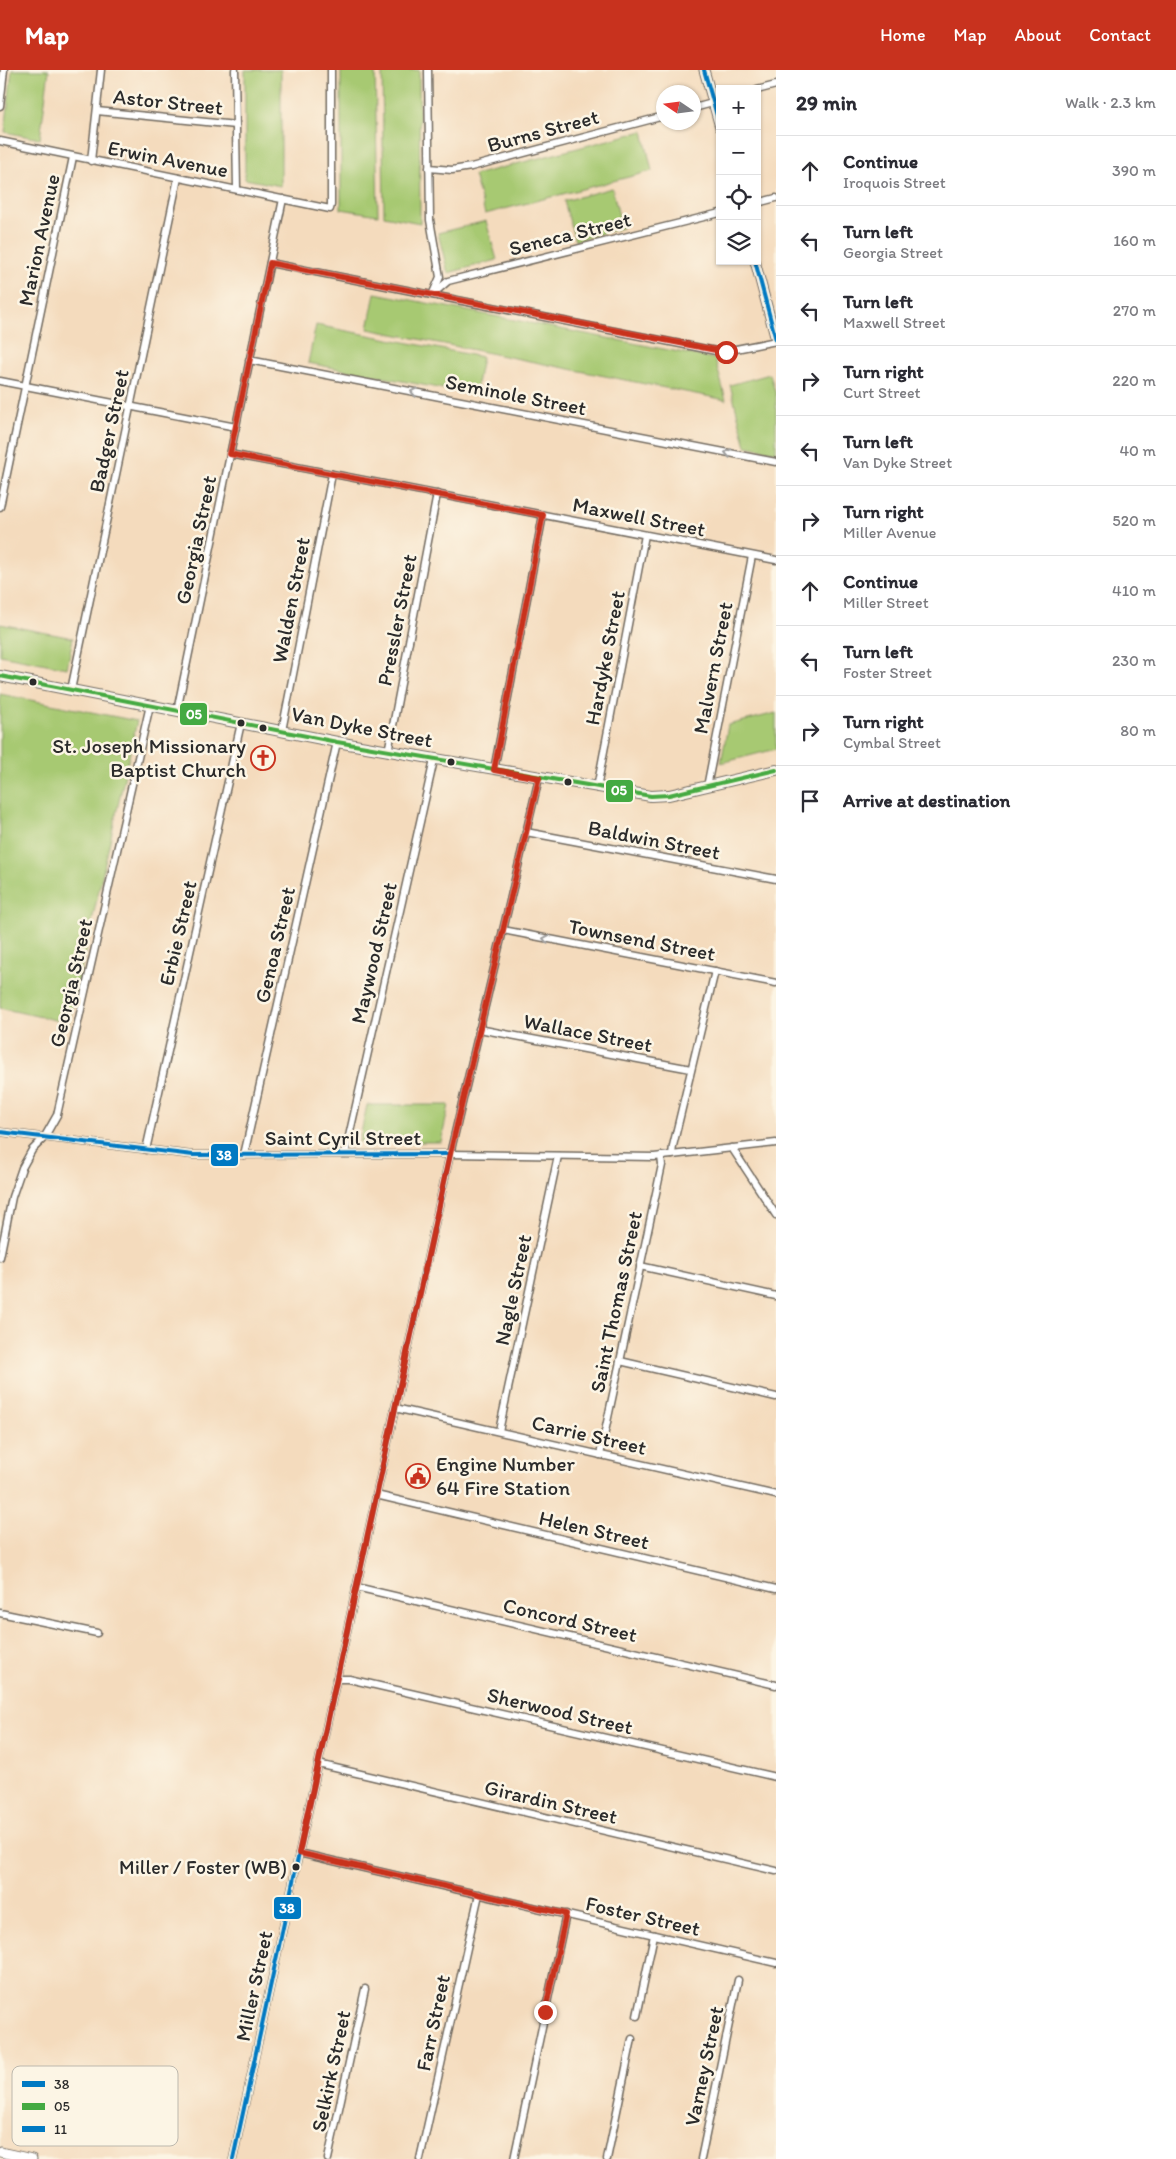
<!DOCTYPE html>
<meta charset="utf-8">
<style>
:root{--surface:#fff;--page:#f7f7f7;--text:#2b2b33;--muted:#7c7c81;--line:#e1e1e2;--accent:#c8321e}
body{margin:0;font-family:Itim,sans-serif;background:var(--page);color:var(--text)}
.controls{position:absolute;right:15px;top:15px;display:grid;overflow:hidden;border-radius:0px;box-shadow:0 1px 4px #0004}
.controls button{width:45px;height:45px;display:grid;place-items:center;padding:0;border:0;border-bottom:1px solid var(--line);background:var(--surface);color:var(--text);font:25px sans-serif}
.compass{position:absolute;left:656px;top:15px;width:45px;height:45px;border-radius:50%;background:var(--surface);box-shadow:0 1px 4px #0004;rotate:283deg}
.stop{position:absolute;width:15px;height:15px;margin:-11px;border:4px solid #c8321e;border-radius:50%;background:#fff}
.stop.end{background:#c8321e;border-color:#fff;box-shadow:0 1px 5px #0008}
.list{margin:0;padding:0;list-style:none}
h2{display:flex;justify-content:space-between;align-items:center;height:65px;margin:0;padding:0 20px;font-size:21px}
h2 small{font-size:16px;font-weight:400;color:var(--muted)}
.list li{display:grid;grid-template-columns:32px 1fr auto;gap:15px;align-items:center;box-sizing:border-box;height:70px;padding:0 20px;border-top:1px solid var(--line)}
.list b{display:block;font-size:19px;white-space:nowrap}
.list p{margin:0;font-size:16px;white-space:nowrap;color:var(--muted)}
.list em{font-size:16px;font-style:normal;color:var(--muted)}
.icon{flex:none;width:28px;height:28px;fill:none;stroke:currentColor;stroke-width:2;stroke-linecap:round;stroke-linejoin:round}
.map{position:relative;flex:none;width:776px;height:2089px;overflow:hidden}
header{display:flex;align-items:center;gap:30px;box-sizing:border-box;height:70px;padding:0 25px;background:var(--accent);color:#fff}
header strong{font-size:24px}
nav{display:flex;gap:28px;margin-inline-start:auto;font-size:18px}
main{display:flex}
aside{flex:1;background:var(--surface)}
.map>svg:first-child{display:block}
.green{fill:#a7c972;stroke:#697a4e}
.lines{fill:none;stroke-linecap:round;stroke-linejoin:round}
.street-casing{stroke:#71695e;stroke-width:9}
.secondary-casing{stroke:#71695e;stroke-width:11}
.primary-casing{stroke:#71695e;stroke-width:12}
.street{stroke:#fff;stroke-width:6}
.secondary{stroke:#fff;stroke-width:9}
.primary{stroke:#fff;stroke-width:10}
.bus-1-casing{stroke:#fcf5e5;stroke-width:8}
.bus-2-casing{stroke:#fcf5e5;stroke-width:8}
.bus-3-casing{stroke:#fcf5e5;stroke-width:8}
.bus-1{stroke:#0079c2;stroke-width:4}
.bus-2{stroke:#44aa42;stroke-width:4}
.bus-3{stroke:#0079c2;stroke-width:4}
.oneway{stroke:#a0a0a0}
.route{stroke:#c8321e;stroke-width:6}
.bus-dot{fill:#2b2b2b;stroke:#fcf5e5;stroke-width:2}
.labels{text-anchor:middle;stroke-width:5;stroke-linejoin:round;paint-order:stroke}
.bus-label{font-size:20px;fill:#2b2b2b;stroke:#fcf5e5;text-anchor:end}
.street-label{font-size:21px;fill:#2b2b2b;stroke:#fcf5e5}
.poi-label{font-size:21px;fill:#2b2b2b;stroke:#fcf5e5;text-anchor:end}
.key{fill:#fcf5e5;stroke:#bdb8ad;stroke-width:1}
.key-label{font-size:14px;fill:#2b2b2b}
.line-badge{stroke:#fcf5e5;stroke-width:2}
.badge-label{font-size:14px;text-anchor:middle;font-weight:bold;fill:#fff}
</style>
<header>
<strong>Map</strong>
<nav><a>Home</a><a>Map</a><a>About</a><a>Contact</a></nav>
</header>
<main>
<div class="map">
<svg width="776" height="2089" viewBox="0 0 776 2089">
<rect width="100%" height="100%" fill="#fcf5e5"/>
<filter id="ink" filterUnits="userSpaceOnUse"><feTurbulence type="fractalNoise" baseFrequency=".02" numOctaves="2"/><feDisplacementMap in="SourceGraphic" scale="10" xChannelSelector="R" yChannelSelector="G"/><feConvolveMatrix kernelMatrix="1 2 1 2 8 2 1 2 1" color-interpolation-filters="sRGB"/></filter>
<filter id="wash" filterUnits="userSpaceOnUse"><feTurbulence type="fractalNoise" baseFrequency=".0096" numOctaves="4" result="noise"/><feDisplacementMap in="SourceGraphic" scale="20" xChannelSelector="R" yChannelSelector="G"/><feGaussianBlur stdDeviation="1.12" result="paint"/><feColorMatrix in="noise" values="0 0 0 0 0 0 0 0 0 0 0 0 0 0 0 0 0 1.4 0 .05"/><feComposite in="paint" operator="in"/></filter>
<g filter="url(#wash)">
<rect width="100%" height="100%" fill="#f4dbbd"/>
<g class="green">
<polygon points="12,0 49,0 40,69 5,62"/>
<polygon points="245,0 281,0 281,116 245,109"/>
<polygon points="341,0 375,0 378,145 341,139"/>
<polygon points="382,0 419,0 420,153 384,146"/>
<polygon points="643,61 652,101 485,144 474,105"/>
<polygon points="612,118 622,158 575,171 564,131"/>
<polygon points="486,151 497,190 448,203 438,163"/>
<polygon points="375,223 715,289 726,330 368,259"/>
<polygon points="316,255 482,287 475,325 308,293"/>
<polygon points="770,304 776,325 776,382 746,376 730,315"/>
<polygon points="0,554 73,568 67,598 0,585"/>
<polygon points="0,624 137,651 69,953 0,938"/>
<polygon points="776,643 776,679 721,693 728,655"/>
<polygon points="367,1035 449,1035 441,1072 359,1072"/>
</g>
</g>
<g filter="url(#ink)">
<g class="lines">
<defs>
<g id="street">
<polyline points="235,0 237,119"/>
<polyline points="428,0 430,150 440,207 433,223"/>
<polyline points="757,20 776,15"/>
<polyline points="0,36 4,0"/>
<polyline points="694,38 720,31"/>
<polyline points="97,41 236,55"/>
<polyline points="0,71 330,139 331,135 331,0"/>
<polyline points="91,91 101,0"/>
<polyline points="429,98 452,100 471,97 664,46"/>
<polyline points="757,133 776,128"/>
<polyline points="270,193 721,282 776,271"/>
<polyline points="433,224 448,211 720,143"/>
<polyline points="249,290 776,392"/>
<polyline points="0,311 236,357"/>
<polyline points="230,384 776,490"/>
<polyline points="0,437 73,87"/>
<polyline points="71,620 178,108"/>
<polyline points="177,641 283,129"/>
<polyline points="282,661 332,404"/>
<polyline points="388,682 437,424"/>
<polyline points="494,700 543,445"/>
<polyline points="707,717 752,486"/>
<polyline points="597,718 645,465"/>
<polyline points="526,762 776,809"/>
<polyline points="503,860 776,913"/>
<polyline points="479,959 691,999"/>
<polyline points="0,1062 193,1085 450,1084 654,1087 776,1073"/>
<polyline points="732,1078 776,1145"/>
<polyline points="146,1080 241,653"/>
<polyline points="345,1084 434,690"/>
<polyline points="244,1085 337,672"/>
<polyline points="672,1085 673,1076 715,901"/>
<polyline points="0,1187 12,1127 22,1098 32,1080 44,1068 57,1045 150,635"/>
<polyline points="640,1196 776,1226"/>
<polyline points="620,1291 776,1327"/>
<polyline points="395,1338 776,1425"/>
<polyline points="499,1361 558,1086"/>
<polyline points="600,1385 662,1095 661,1086"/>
<polyline points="376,1425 776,1519"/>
<polyline points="356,1517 776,1615"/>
<polyline points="0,1543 97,1563"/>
<polyline points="336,1609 349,1609 776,1707"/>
<polyline points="318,1694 776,1801"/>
<polyline points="299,1783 776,1893"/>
<polyline points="637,1946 654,1865"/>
<polyline points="233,2089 450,1084 539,708"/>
<polyline points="328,2089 365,1919"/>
<polyline points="420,2089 479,1824"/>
<polyline points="514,2089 566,1844"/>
<polyline points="607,2089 632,1969"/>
<polyline points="701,2089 738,1910"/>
</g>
<g id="secondary">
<polyline points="704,0 720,57"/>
<polyline points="755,191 776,270"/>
<polyline points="0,2082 32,2089"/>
</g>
<polyline id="primary" points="0,606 337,672 651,726 669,725 776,700"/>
</defs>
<use href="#street" class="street-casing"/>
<use href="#secondary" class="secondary-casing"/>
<use href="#primary" class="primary-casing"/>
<use href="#street" class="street"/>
<use href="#secondary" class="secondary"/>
<use href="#primary" class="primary"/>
<defs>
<g id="bus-1">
<polyline points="0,1062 193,1085 450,1084"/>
<polyline points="233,2089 450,1084"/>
</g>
<polyline id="bus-2" points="0,606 337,672 651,726 669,725 776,700"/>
<g id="bus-3">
<polyline points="704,0 720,56"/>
<polyline points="755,191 776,270"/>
</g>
</defs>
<use href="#bus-1" class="bus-1-casing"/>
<use href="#bus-2" class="bus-2-casing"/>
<use href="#bus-3" class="bus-3-casing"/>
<use href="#bus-1" class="bus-1"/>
<use href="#bus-2" class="bus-2"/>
<use href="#bus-3" class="bus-3"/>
</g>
<defs><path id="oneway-chevron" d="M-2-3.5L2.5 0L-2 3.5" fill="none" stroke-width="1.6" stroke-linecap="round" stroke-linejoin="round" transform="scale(1.25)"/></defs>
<g class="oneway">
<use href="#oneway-chevron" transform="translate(414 322) rotate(-169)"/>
<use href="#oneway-chevron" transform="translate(728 383) rotate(-169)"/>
<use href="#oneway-chevron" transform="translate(546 869) rotate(-169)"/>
</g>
</g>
<g class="lines" filter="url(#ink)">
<polyline class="route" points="545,1942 566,1844 299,1783 450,1084 539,708 494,700 543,445 230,384 270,193 726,282"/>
</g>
<defs>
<symbol id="church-ring" viewBox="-11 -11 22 22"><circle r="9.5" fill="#fcf5e5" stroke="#c8321e" stroke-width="1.5"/><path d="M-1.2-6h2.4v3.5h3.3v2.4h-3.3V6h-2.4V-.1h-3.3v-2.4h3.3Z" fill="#c8321e"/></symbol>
<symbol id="civic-ring" viewBox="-11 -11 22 22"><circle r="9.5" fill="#fcf5e5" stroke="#c8321e" stroke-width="1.5"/><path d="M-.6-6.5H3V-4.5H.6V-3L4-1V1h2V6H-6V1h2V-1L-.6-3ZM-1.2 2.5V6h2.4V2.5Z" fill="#c8321e"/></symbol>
</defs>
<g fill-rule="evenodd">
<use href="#church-ring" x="249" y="674" width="28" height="28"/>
<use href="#civic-ring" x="404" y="1392" width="28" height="28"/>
</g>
<g class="bus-dot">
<circle cx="33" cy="612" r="4.5"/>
<circle cx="241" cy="653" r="4.5"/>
<circle cx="263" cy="658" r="4.5"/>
<circle cx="451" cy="692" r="4.5"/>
<circle cx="568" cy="712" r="4.5"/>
<circle cx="296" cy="1797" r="4.5"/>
</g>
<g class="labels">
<g class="bus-label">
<text x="287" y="1804">Miller / Foster (WB)</text>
</g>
<g class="street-label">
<text transform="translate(168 32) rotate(6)" y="7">Astor Street</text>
<text transform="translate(543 61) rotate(-15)" y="7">Burns Street</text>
<text transform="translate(168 89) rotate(11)" y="7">Erwin Avenue</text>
<text transform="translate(570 164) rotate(-14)" y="7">Seneca Street</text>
<text transform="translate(39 170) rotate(-78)" y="7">Marion Avenue</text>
<text transform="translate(516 325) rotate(11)" y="7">Seminole Street</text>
<text transform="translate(109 361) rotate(-78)" y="7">Badger Street</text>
<text transform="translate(639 447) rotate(11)" y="7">Maxwell Street</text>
<text transform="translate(196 470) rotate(-78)" y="7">Georgia Street</text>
<text transform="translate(291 530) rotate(-79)" y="7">Walden Street</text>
<text transform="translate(397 550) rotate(-79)" y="7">Pressler Street</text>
<text transform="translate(605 588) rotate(-79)" y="7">Hardyke Street</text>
<text transform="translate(713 598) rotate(-79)" y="7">Malvern Street</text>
<text transform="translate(362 657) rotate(11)" y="7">Van Dyke Street</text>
<text transform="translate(654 770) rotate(11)" y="7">Baldwin Street</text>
<text transform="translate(178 863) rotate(-77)" y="7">Erbie Street</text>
<text transform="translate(642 870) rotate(11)" y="7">Townsend Street</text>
<text transform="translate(275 875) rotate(-77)" y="7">Genoa Street</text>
<text transform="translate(374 883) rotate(-77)" y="7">Maywood Street</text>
<text transform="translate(71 913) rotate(-77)" y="7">Georgia Street</text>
<text transform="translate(588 963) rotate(11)" y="7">Wallace Street</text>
<text x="343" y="1075">Saint Cyril Street</text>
<text transform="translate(513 1220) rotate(-78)" y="7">Nagle Street</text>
<text transform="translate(616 1232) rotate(-78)" y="7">Saint Thomas Street</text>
<text transform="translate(589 1365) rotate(13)" y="7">Carrie Street</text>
<text transform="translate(594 1460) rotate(13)" y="7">Helen Street</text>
<text transform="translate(570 1550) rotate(13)" y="7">Concord Street</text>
<text transform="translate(560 1641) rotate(13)" y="7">Sherwood Street</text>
<text transform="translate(551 1732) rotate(13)" y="7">Girardin Street</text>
<text transform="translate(643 1846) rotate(13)" y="7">Foster Street</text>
<text transform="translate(254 1916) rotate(-78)" y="7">Miller Street</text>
<text transform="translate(433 1953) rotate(-78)" y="7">Farr Street</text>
<text transform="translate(704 1996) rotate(-78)" y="7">Varney Street</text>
<text transform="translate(331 2001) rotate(-78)" y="7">Selkirk Street</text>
</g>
<g class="poi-label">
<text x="246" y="683">St. Joseph Missionary<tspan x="246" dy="24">Baptist Church</tspan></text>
<text x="436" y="1401" text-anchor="start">Engine Number<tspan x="436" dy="24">64 Fire Station</tspan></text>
</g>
</g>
<rect x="12" y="1996" width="166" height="80" rx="8" class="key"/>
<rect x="22" y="2011" width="23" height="6" fill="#0079c2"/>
<rect x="22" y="2033" width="23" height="7" fill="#44aa42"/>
<rect x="22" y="2056" width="23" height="6" fill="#0079c2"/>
<g class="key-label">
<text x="54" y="2019">38</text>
<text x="54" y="2041">05</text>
<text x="54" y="2064">11</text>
</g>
<g class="line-badge">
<rect x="179" y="632" width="29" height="24" rx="5" fill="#44aa42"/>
<rect x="605" y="709" width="29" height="24" rx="5" fill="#44aa42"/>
<rect x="210" y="1073" width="29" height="24" rx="5" fill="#0079c2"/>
<rect x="273" y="1826" width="29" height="24" rx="5" fill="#0079c2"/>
</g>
<g class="badge-label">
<text x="194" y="649">05</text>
<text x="619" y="725">05</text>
<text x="224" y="1090">38</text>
<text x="287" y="1843">38</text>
</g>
</svg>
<div class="controls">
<button>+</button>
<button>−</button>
<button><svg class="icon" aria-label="locate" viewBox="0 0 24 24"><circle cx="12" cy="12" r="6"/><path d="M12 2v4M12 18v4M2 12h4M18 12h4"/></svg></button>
<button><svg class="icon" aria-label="layers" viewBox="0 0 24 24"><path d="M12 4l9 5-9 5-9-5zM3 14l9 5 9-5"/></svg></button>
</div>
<svg class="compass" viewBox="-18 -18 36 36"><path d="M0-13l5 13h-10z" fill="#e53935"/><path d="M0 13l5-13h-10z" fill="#7c7c81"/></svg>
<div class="stop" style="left:726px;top:282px"></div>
<div class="stop end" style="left:545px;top:1942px"></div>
</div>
<aside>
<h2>29 min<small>Walk · 2.3 km</small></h2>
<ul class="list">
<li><svg class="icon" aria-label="ahead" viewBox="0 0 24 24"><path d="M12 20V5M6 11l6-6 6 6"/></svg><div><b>Continue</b><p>Iroquois Street</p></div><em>390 m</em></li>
<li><svg class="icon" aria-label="left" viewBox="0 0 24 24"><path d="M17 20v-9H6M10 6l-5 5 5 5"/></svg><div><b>Turn left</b><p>Georgia Street</p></div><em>160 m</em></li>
<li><svg class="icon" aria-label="left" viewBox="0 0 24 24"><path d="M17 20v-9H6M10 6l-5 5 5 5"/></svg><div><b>Turn left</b><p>Maxwell Street</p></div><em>270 m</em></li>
<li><svg class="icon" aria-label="right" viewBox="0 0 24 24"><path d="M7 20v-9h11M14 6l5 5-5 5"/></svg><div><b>Turn right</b><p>Curt Street</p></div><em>220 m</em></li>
<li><svg class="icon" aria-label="left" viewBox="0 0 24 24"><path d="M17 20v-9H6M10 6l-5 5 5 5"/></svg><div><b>Turn left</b><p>Van Dyke Street</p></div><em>40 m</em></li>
<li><svg class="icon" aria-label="right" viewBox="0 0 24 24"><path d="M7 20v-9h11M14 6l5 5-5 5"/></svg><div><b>Turn right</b><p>Miller Avenue</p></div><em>520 m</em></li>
<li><svg class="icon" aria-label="ahead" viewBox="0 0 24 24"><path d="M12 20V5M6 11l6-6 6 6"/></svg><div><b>Continue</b><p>Miller Street</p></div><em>410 m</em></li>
<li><svg class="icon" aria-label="left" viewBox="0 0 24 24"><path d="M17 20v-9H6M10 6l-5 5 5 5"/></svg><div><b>Turn left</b><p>Foster Street</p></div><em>230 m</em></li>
<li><svg class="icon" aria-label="right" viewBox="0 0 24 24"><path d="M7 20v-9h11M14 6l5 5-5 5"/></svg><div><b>Turn right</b><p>Cymbal Street</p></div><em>80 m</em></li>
<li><svg class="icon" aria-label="arrive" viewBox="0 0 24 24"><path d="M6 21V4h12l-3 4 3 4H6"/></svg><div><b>Arrive at destination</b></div></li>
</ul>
</aside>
</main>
